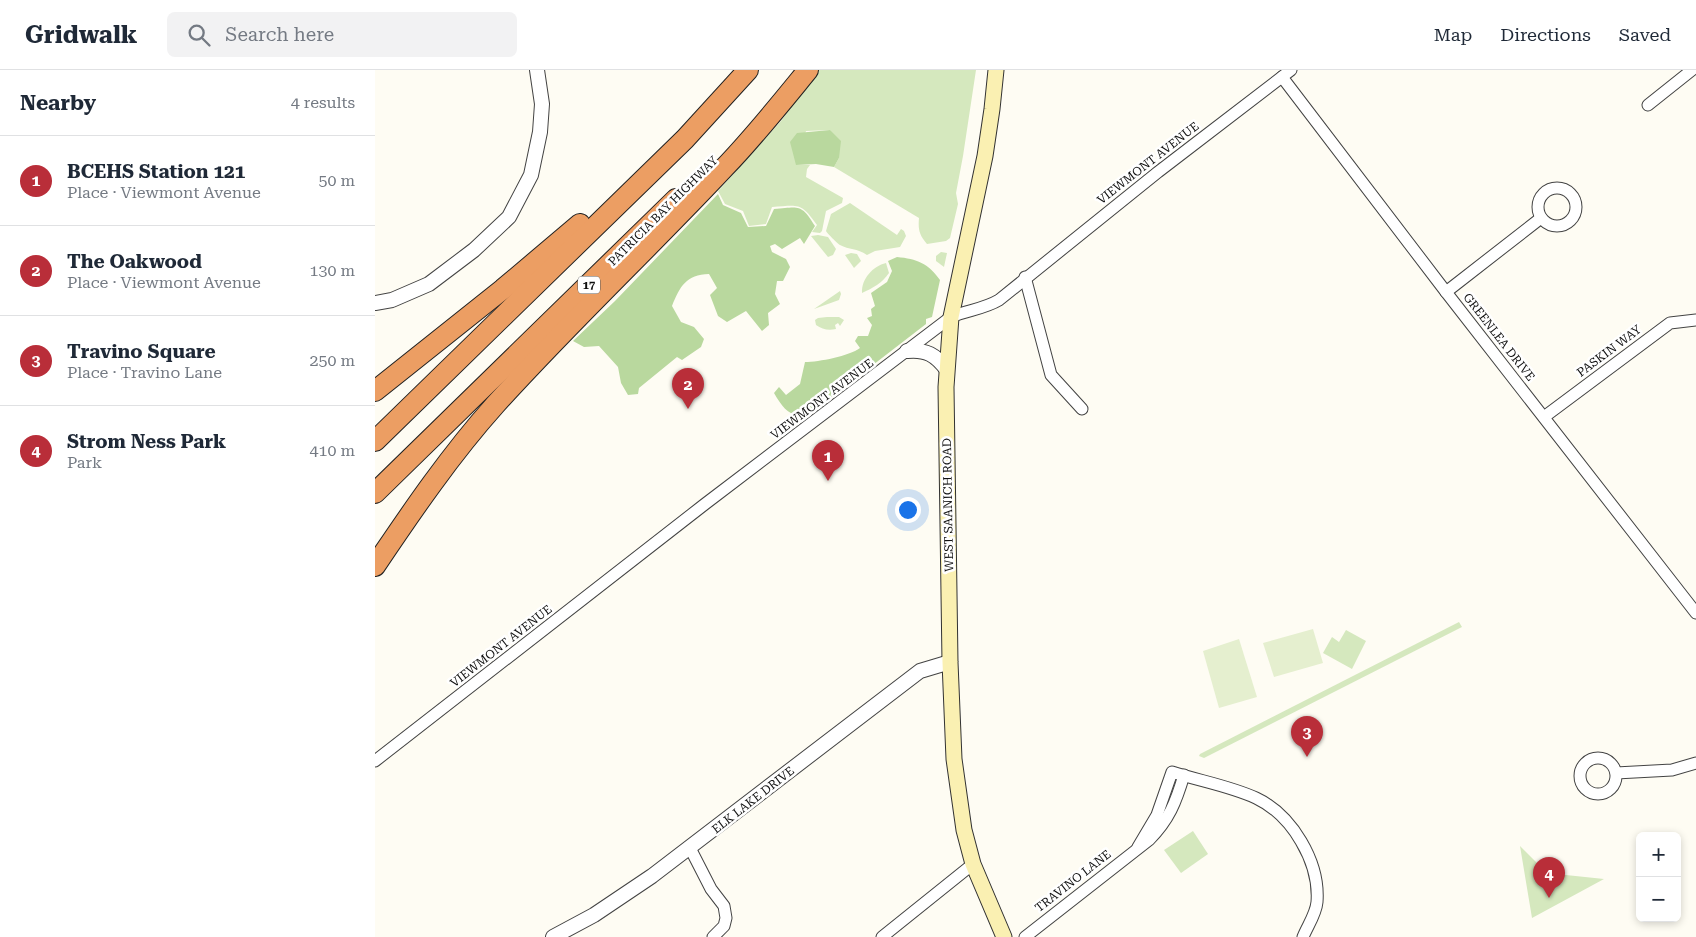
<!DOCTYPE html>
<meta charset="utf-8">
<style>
:root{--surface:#fff;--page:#f2f2f3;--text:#1f2937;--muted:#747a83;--line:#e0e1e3;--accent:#b92e39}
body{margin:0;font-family:"Roboto Serif",serif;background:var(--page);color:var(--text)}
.controls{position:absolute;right:15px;bottom:15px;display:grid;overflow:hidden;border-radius:8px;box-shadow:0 2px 8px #0003}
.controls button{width:45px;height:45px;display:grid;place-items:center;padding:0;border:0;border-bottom:1px solid var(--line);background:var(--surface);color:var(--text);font:25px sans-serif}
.you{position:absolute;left:532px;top:439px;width:18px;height:18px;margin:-12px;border:4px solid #fff;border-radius:50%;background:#1a73e8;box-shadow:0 0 0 8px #1a73e833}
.badge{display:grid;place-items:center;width:32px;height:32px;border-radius:50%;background:var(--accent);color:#fff;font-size:16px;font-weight:700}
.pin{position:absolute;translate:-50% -41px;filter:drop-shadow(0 1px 2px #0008)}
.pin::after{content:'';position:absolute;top:26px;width:18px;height:15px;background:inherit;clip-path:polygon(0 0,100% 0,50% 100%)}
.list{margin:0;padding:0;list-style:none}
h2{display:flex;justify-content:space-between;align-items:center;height:65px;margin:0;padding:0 20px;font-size:21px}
h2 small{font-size:16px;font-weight:400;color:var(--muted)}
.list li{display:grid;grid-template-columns:32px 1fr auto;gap:15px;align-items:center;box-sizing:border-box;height:90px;padding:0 20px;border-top:1px solid var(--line)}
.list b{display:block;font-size:19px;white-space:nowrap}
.list p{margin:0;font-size:16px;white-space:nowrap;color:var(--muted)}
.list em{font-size:16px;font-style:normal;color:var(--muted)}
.icon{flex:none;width:28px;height:28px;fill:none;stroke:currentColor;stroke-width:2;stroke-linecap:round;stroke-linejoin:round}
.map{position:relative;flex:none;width:1321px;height:867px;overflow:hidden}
header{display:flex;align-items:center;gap:30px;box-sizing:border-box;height:70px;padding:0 25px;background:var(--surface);border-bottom:1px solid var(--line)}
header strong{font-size:24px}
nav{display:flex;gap:28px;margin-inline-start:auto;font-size:18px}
.search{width:350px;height:45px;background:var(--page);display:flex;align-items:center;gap:12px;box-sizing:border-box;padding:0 18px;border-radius:8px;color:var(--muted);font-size:19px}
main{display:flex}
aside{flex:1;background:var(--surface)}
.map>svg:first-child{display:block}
.green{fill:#d5e8be}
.forest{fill:#b9d89e}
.pitch{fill:#e5efcf}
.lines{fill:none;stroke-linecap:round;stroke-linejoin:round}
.minor-casing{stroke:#434343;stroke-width:13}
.tertiary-casing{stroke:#434343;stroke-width:16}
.secondary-casing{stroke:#323232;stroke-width:17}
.motorway-casing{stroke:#212121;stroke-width:22}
.minor{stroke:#fff;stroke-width:11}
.tertiary{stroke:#fff;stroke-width:14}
.secondary{stroke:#faf0b2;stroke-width:15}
.motorway{stroke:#ec9e63;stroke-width:20}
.labels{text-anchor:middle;stroke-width:5;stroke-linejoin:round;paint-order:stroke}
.shield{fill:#fff;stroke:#585858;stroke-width:1}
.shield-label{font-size:11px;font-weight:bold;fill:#101010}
.street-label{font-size:12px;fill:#101010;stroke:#fff}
</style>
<header>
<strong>Gridwalk</strong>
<div class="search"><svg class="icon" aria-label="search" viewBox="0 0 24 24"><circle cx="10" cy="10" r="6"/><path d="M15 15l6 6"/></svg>Search here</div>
<nav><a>Map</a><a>Directions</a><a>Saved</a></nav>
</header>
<main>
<aside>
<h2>Nearby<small>4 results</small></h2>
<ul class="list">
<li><span class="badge">1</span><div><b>BCEHS Station 121</b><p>Place · Viewmont Avenue</p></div><em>50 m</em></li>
<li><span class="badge">2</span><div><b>The Oakwood</b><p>Place · Viewmont Avenue</p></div><em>130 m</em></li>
<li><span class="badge">3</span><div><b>Travino Square</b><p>Place · Travino Lane</p></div><em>250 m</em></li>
<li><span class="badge">4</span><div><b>Strom Ness Park</b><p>Park</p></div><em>410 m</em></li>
</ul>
</aside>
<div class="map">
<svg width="1321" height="867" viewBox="0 0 1321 867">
<rect width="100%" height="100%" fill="#fefcf3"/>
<g class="green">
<path d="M443 0H601L588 86 581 123 583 134 575 168 571 171 552 174C544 165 543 159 544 148L459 97 464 88 455 60 431 61 421 95H435L432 99 431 107 468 128 467 133 451 141 447 161 445 163 437 162 442 155C426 132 424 135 397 137L391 154 374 156 368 141 350 134 343 121 406 51Z"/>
<path d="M475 133 522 165 526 159 529 161 531 166 525 177 500 181 492 185C482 178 474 180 465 175 463 174 452 163 451 161L456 144Z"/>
<polygon points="443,165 453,167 461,179 458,185 453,187 436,166"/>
<polygon points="566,182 572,183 569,197 561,191 561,186"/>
<polygon points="476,183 482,184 486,191 479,198 470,185"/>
<path d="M511 193 514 203C507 213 498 218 487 223 486 209 498 196 511 193Z"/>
<polygon points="465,221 466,224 464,230 439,239"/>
<path d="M452 247H464L469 250 465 256 463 253 460 255 461 259C453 261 447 259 441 255L440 250 443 248Z"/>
<polygon points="1084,552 1087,557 829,688 824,686 825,684"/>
<polygon points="971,560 991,571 977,599 948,583 957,567 964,572"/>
<polygon points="818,761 833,784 806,803 789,780"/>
<polygon points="1145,776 1172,803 1229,809 1157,848"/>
</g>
<g class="forest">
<polygon points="455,60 466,71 464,88 459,97 441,94 421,95 415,72 422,63"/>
<path d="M343 124 348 135 366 143 373 157 391 156 399 139C424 137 426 133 440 156L429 174 425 168 407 179 400 174 395 176 397 182 411 189 415 197 408 211H402L400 224 405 234 393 243 394 255 387 261 371 241 352 252 343 246 335 225 342 218 334 204C311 205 305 216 297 236L306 252 319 257 329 269 326 277 307 290 302 287 264 318 263 324 253 325 246 313 243 297 224 276 209 277 198 271 240 231Z"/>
<path d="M522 187C542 189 553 193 565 210L557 247 551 249V254L437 342C416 350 409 340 399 323L404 317 411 325 425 314 430 292C444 292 474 286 485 278L480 271 483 266H493L497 255 492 248 497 246 496 239 500 236 496 223 512 212 517 201 513 191Z"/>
</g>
<g class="pitch">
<polygon points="938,559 948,593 899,607 888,573"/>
<polygon points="864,569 882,627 844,638 828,581"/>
</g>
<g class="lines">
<defs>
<g id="minor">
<polyline points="907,7 1071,222 1321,543"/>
<polyline points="1273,35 1317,0"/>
<circle cx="1182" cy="137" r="19"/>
<polyline points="650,207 676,305 707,339"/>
<polyline points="1071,222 1166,148"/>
<polyline points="1169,347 1295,253 1321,250"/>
<circle cx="1223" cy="706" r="18"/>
<path d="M0 691 330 434 576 247C593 240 609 239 624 230L783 102 916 0"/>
<polyline points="1241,703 1297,700 1321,693"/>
<path d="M763 777 782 745 797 702C825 711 855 716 881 728 917 745 945 792 942 832 941 844 933 855 928 867"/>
<polyline points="315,778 336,819 349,836 351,848 349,856 338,867"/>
<polyline points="507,867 598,794"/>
<path d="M650 867 774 770C794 750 801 732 809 705"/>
</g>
<g id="tertiary">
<polyline points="0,233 17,230 54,214 99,180 134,147 156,105 165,62 167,34 162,0"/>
<path d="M532 281C551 279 561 285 572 300"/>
<polyline points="178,867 219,845 277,806 545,601 575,592"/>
</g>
<polyline id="secondary" points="621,0 617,39 610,86 576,247 571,317 575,592 579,689 589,760 598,794 629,867"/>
<g id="motorway">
<polyline points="0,321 128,219 205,154"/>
<polyline points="0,371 310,69 373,0"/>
<polyline points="0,423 301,129"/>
<path d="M0 496C37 441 76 384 120 335 194 253 274 178 349 98 379 67 406 33 433 0"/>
</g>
</defs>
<use href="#minor" class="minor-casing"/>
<use href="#tertiary" class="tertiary-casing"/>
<use href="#secondary" class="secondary-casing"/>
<use href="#motorway" class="motorway-casing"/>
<use href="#minor" class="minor"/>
<use href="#tertiary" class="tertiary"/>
<use href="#secondary" class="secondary"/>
<use href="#motorway" class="motorway"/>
</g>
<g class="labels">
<rect class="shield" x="203" y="206.5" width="22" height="17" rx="4"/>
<g class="shield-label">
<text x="214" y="219">17</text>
</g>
<g class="street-label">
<text transform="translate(773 93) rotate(-38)" y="4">VIEWMONT AVENUE</text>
<text transform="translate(288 141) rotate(-45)" y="4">PATRICIA BAY HIGHWAY</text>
<text transform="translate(1124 267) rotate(52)" y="4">GREENLEA DRIVE</text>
<text transform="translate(1234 281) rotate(-37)" y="4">PASKIN WAY</text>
<text transform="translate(447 329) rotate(-37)" y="4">VIEWMONT AVENUE</text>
<text transform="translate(573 435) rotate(-91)" y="4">WEST SAANICH ROAD</text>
<text transform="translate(126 576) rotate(-38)" y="4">VIEWMONT AVENUE</text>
<text transform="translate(378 730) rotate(-38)" y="4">ELK LAKE DRIVE</text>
<text transform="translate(698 811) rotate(-38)" y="4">TRAVINO LANE</text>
</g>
</g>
</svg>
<div class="controls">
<button>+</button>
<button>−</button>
</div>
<div class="you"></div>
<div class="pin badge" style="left:453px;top:411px">1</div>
<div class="pin badge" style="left:313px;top:339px">2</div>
<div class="pin badge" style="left:932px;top:687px">3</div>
<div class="pin badge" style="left:1174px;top:828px">4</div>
</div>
</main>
